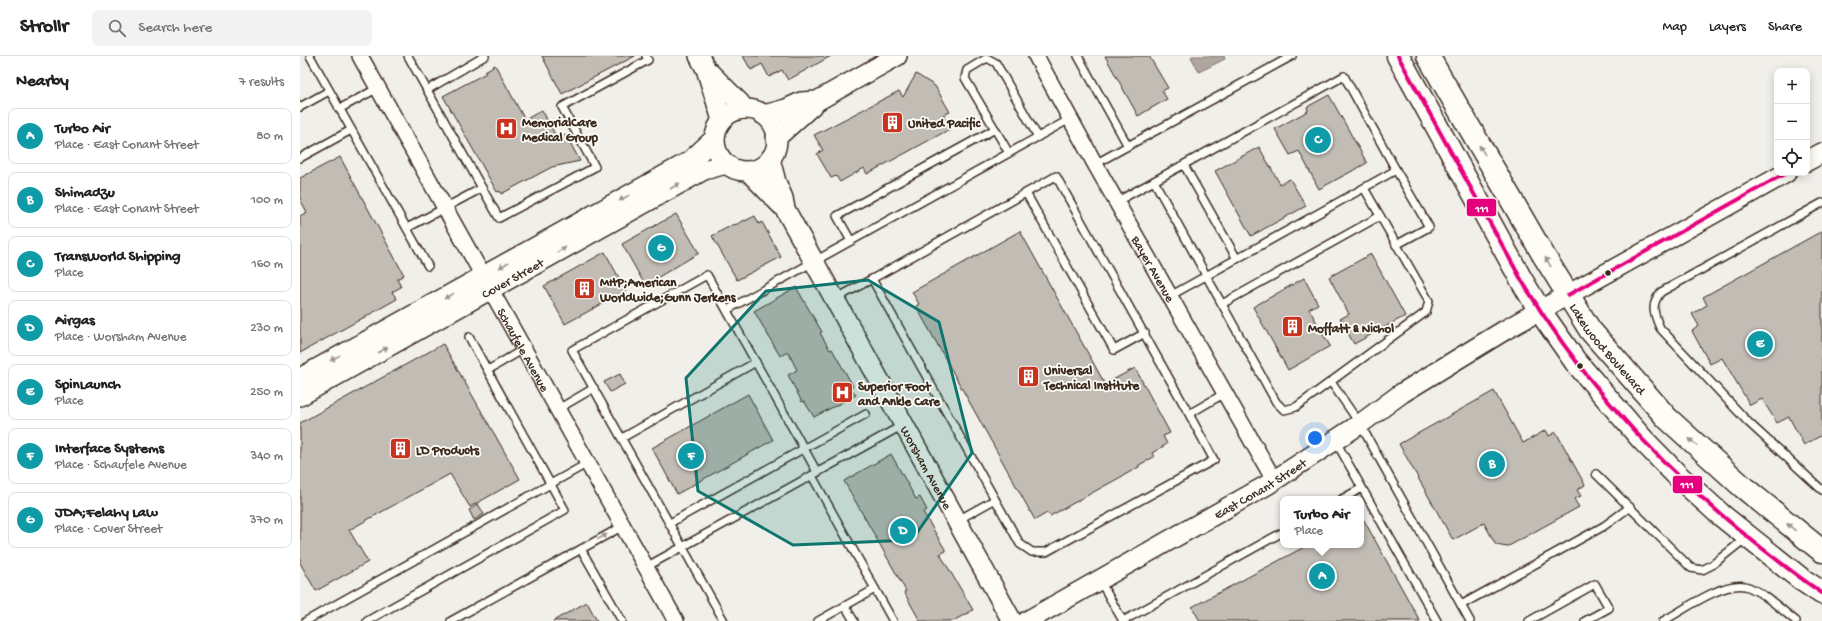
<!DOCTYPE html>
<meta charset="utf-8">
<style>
:root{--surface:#fff;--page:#f2f2f2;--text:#222;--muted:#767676;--line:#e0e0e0;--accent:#c8321e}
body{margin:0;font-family:"Gochi Hand",sans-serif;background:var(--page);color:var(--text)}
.controls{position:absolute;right:12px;top:12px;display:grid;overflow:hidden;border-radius:8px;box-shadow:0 2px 10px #0003}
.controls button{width:36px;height:36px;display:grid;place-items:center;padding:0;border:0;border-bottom:1px solid var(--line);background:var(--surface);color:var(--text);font:20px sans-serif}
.you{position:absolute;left:1015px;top:382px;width:14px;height:14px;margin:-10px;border:3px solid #fff;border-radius:50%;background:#1a73e8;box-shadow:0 0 0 6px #1a73e833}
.badge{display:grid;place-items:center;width:26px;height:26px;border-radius:50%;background:var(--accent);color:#fff;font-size:13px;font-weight:700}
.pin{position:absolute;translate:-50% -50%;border:2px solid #fff;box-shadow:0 1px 4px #0006}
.popup{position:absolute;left:980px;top:440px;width:84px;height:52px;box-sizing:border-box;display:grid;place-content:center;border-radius:8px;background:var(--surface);filter:drop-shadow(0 1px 3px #0005);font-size:13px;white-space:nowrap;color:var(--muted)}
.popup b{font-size:15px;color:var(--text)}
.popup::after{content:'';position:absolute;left:50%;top:100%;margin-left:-8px;border:8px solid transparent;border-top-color:var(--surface)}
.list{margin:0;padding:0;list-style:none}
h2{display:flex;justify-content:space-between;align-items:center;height:52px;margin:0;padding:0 16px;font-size:17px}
h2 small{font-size:13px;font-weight:400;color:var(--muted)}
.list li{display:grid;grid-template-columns:26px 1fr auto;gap:12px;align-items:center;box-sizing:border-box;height:56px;margin:0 8px 8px;padding:0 8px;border:1px solid var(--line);border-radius:8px}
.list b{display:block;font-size:15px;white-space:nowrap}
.list p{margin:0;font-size:13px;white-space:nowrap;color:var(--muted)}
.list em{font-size:13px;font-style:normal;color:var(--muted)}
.icon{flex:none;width:22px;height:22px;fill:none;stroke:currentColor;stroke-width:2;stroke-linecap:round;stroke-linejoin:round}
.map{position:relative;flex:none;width:1522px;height:565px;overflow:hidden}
header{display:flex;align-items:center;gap:24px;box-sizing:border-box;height:56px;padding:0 20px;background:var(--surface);border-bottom:1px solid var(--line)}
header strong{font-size:19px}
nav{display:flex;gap:22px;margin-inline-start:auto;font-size:14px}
.search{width:280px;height:36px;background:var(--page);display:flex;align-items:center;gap:10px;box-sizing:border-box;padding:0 14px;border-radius:8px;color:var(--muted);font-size:15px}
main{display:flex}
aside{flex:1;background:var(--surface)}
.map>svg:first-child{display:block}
.water{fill:#aea69f;stroke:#80746b}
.building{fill:#c1bcb4;stroke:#3b2a1e}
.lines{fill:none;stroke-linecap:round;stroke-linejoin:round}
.service-casing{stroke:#3b2a1e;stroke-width:10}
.minor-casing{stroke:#3b2a1e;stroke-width:18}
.tertiary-casing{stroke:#3b2a1e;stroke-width:22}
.primary-casing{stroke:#3b2a1e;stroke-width:25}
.service{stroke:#fdfcf7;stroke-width:7}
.minor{stroke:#fdfcf7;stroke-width:15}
.tertiary{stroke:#fdfcf7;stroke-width:19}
.primary{stroke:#fdfcf7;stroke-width:22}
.bus-1-casing{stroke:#fdfcf7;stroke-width:7}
.bus-1{stroke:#e5007d;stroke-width:4}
.oneway{fill:#9c938a}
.marked{fill:#0f766e;fill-opacity:0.2;stroke:#0f766e;stroke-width:3;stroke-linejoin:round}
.bus-dot{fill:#3b2a1e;stroke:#fdfcf7;stroke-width:1.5}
.labels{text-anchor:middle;stroke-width:3.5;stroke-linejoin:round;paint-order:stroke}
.poi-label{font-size:13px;font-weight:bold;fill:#3b2a1e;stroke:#fdfcf7;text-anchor:start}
.street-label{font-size:13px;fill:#3b2a1e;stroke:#fdfcf7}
.line-badge{stroke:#fdfcf7;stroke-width:1.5}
.badge-label{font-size:11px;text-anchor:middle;font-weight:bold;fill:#fff}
</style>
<header>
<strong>Strollr</strong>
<div class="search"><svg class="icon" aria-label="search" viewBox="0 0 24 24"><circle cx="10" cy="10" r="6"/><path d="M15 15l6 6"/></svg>Search here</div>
<nav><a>Map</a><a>Layers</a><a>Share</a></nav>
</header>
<main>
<aside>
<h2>Nearby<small>7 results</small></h2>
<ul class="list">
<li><span class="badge" style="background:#0f9aa8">A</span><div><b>Turbo Air</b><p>Place · East Conant Street</p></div><em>80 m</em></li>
<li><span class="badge" style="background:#0f9aa8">B</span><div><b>Shimadzu</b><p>Place · East Conant Street</p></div><em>100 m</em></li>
<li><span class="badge" style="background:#0f9aa8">C</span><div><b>TransWorld Shipping</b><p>Place</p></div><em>160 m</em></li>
<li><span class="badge" style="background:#0f9aa8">D</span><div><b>Airgas</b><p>Place · Worsham Avenue</p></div><em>230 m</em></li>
<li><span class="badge" style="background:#0f9aa8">E</span><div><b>SpinLaunch</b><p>Place</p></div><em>250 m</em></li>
<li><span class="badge" style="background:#0f9aa8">F</span><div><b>Interface Systems</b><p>Place · Schaufele Avenue</p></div><em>340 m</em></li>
<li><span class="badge" style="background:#0f9aa8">G</span><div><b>JDA;Felahy Law</b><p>Place · Cover Street</p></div><em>370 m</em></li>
</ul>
</aside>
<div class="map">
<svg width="1522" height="565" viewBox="0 0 1522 565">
<rect width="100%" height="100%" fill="#f1efea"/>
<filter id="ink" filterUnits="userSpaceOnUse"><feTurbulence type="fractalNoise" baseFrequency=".025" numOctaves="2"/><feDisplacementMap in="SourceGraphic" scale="8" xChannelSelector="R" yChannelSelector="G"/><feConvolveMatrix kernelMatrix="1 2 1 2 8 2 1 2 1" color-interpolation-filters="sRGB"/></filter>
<g filter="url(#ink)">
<polygon class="water" points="892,0 924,0 925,3 899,16 891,1"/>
<g class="building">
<polygon points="242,0 335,0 262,38"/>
<polygon points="443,0 531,0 488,24 482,14 469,21 462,8 451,14"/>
<polygon points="805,0 849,0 868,32 862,35 867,43 838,60"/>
<polygon points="195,9 225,64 242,54 258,84 266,79 280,105 252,111 201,138 200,135 197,136 143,40 186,17 185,15"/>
<polygon points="616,18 635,30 650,56 643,59 650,73 567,118 564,112 540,126 536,120 531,122 517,98 523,94 514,79 599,35 603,41"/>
<polygon points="1029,39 1067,107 1019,133 999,95 990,99 975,73 1008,55 1007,51"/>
<polygon points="959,91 980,128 990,123 1006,150 951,180 915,115"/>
<polygon points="40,101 104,219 97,223 101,231 92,236 97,243 0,297 0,160 7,156 0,143 0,122"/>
<polygon points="376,158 399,197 345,229 322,188"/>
<polygon points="455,160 459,168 462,166 481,201 437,224 412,180 434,168 435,169 445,164 445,165"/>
<polygon points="720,175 805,328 835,312 870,377 863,380 867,388 852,397 854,401 839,409 839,411 750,460 747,457 735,464 616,250 619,248 612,236"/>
<polygon points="1522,175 1522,379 1504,389 1489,361 1477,367 1462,343 1450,349 1422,302 1410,308 1392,275 1399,270 1392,258 1407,249 1403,241"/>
<polygon points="305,196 326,235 265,268 244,230"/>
<polygon points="1071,198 1105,260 1054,288 1040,263 1049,258 1029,221"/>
<polygon points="1004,222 1018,248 1009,253 1030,290 988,314 953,251"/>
<polygon points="496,231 522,276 520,277 530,294 532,293 553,330 551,332 556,339 514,361 504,345 502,346 488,319 497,314 488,296 480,300 454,255"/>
<polygon points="143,288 220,423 170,451 150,418 49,474 68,506 16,535 0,507 0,367"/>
<polygon points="320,318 325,328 310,336 304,326"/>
<polygon points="1194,335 1223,387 1246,374 1249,380 1256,376 1285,429 1277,434 1281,440 1274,443 1279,451 1207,491 1196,489 1184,467 1153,484 1099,388"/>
<polygon points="448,338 473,384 377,438 352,392"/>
<polygon points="591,398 616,443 620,441 627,454 623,456 646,495 640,498 673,554 653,565 620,565 604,536 606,535 544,425"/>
<polygon points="178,448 184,458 174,464 169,454"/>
<polygon points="1061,459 1120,565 900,565 892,551 1008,489 1061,489"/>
<polygon points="287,546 297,565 253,565"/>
</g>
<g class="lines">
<defs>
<g id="service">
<polyline points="10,0 128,210"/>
<polyline points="108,0 182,132"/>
<polyline points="778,0 828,90"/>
<polyline points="127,34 185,0"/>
<polyline points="0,51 29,35"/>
<polyline points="39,53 78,32"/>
<polyline points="709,97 665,22 667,14 687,2 696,7 738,81"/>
<polyline points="0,102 51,74"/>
<polyline points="795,108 992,0"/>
<polyline points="884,109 937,203"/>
<polyline points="1096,114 1129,171 1096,189"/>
<polyline points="854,125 976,346 984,354 996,351 1126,256 1129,245 1064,132"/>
<polyline points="726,137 814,294 845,277"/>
<polyline points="816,146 1044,20 1096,114 870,240"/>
<path d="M1522 147 1361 236C1350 249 1354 258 1360 272L1448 366 1522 434"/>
<polyline points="107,172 182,132 199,162 295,111 262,51 348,4 346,0"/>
<polyline points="551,185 537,160 695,73"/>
<polyline points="535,243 572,223"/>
<polyline points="922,248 1080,160"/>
<polyline points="427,254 770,63"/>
<polyline points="188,314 224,293"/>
<polyline points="1031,326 1060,368 1170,565"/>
<polyline points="258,353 294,332"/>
<polyline points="889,358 756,120 572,223 720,488 732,496 746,496 914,404 889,358 925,337"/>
<polyline points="322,382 456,306"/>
<polyline points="1035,384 1137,565"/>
<polyline points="1296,418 1391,512 1402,514 1412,509 1446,482"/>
<polyline points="512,420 593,565"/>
<polyline points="1042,443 1062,432"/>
<polyline points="658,464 694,444"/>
<polyline points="370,467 566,358"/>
<polyline points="281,493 322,565"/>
<polyline points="346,511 603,369"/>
<polyline points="800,525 823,565"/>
<polyline points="1161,549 1304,470 1330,451"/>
<polyline points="545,550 554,565"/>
<polyline points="6,565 288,407"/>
<polyline points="67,565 265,454 169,281"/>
<polyline points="151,565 323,470"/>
<polyline points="424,565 272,294 407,219 517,416"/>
<polyline points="518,565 575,533"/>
<polyline points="823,565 983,476"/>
<polyline points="1229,565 1295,528 1309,552 1285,565"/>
<path d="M1363 565C1384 554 1421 526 1445 530 1461 534 1483 555 1496 565"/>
</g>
<g id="minor">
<path id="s1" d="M60 0 376 565"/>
<path id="s2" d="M736 0 795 108 974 424"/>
</g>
<g id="tertiary">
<polyline points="399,0 406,13 422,64"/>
<polyline points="410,17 440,47 444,53"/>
<circle cx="446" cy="84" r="31"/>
<polyline points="464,59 486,53 501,46 517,45 597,0"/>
<polyline points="476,82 515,47"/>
<path id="s3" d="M470 103 476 126 483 142 485 153 712 565"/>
<polyline points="1507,105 1522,97"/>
<polyline points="448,115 481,149"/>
<polyline points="0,322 390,105 415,82"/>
<path id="s4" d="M0 340 404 114 426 108"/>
<path id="s5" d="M727 565 967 429 1060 368 1102 337 1205 274 1486 117"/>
</g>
<g id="primary">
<polyline points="1098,0 1222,225 1240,255 1275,305 1342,383 1379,421 1421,459 1501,523 1522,537"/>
<path id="s6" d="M1128 0 1244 200 1290 274 1367 362 1443 431 1522 495"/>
</g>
</defs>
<use href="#service" class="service-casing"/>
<use href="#minor" class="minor-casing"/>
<use href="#tertiary" class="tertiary-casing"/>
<use href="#primary" class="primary-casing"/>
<use href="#service" class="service"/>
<use href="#minor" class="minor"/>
<use href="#tertiary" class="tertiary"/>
<use href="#primary" class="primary"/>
<defs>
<g id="bus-1">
<path d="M1098 0 1222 225C1282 326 1363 413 1454 486 1477 504 1498 521 1522 537"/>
<polyline points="1268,239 1486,117"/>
</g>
</defs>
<use href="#bus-1" class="bus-1-casing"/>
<use href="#bus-1" class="bus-1"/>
</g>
<defs><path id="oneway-solid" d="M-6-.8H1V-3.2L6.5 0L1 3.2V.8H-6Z"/></defs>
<g class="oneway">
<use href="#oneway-solid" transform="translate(1182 94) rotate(-120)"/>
<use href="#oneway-solid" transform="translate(375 130) rotate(-30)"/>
<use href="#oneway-solid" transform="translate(324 142) rotate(151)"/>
<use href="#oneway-solid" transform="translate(261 194) rotate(-30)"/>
<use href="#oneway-solid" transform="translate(1248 206) rotate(-121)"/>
<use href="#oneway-solid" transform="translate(204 209) rotate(151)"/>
<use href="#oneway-solid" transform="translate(149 240) rotate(151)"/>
<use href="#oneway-solid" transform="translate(83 294) rotate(-29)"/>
<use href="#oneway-solid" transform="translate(35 302) rotate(151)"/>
<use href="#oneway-solid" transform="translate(1393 386) rotate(-138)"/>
<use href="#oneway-solid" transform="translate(1491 471) rotate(-140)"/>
<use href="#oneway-solid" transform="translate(302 481) rotate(-29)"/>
</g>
</g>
<path class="marked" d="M568 224 639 266 672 397 612 484 493 489 398 435 386 322 466 235Z"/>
<defs>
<symbol id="building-square" viewBox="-11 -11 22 22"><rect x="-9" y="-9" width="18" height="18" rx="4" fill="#c8321e" stroke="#fdfcf7"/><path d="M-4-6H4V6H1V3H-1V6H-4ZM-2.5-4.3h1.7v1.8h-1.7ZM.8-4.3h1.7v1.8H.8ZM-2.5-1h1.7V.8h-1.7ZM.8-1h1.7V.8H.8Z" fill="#fff"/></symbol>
<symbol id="hospital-square" viewBox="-11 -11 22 22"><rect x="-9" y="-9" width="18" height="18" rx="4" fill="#c8321e" stroke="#fdfcf7"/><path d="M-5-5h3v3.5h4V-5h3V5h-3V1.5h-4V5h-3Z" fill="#fff"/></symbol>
</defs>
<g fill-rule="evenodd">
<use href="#building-square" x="580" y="54" width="25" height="25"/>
<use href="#hospital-square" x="194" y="60" width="25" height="25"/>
<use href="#building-square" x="272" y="220" width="25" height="25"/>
<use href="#building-square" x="980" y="258" width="25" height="25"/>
<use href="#building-square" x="716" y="308" width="25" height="25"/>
<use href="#hospital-square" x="530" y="324" width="25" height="25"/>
<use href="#building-square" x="88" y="380" width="25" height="25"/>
</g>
<g class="bus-dot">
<circle cx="1308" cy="217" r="3.5"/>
<circle cx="1280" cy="310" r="3.5"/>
</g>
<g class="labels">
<g class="poi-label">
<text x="222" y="70">MemorialCare<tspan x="222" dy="15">Medical Group</tspan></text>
<text x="608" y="71">United Pacific</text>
<text x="300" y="230">MHP;American<tspan x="300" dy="15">Worldwide;Gunn Jerkens</tspan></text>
<text x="1008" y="276">Moffatt &amp; Nichol</text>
<text x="744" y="318">Universal<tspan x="744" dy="15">Technical Institute</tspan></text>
<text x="558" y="334">Superior Foot<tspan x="558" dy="15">and Ankle Care</tspan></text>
<text x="116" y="398">LD Products</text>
</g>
<g class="street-label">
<text dy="5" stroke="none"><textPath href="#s2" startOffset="243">Bayer Avenue</textPath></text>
<text dy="5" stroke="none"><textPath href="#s4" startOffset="243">Cover Street</textPath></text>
<text dy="5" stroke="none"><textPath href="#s6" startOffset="344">Lakewood Boulevard</textPath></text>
<text dy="5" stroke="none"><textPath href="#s1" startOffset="336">Schaufele Avenue</textPath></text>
<text dy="5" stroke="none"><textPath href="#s3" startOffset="347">Worsham Avenue</textPath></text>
<text dy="5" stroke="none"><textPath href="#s5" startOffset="268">East Conant Street</textPath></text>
</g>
</g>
<g class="line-badge">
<rect x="1166" y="142" width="31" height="19" rx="4" fill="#e5007d"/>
<rect x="1372" y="419" width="31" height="19" rx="4" fill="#e5007d"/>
</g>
<g class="badge-label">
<text x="1182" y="156">111</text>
<text x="1387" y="432">111</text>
</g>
</svg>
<div class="controls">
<button>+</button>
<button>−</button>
<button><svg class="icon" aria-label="locate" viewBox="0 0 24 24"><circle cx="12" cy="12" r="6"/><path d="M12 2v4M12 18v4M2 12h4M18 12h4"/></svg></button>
</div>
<div class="you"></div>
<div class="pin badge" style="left:1022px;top:520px;background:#0f9aa8">A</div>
<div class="popup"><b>Turbo Air</b>Place</div>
<div class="pin badge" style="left:1192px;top:408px;background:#0f9aa8">B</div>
<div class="pin badge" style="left:1018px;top:84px;background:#0f9aa8">C</div>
<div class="pin badge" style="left:603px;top:475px;background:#0f9aa8">D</div>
<div class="pin badge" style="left:1460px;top:288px;background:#0f9aa8">E</div>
<div class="pin badge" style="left:391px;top:400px;background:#0f9aa8">F</div>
<div class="pin badge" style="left:361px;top:192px;background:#0f9aa8">G</div>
</div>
</main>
